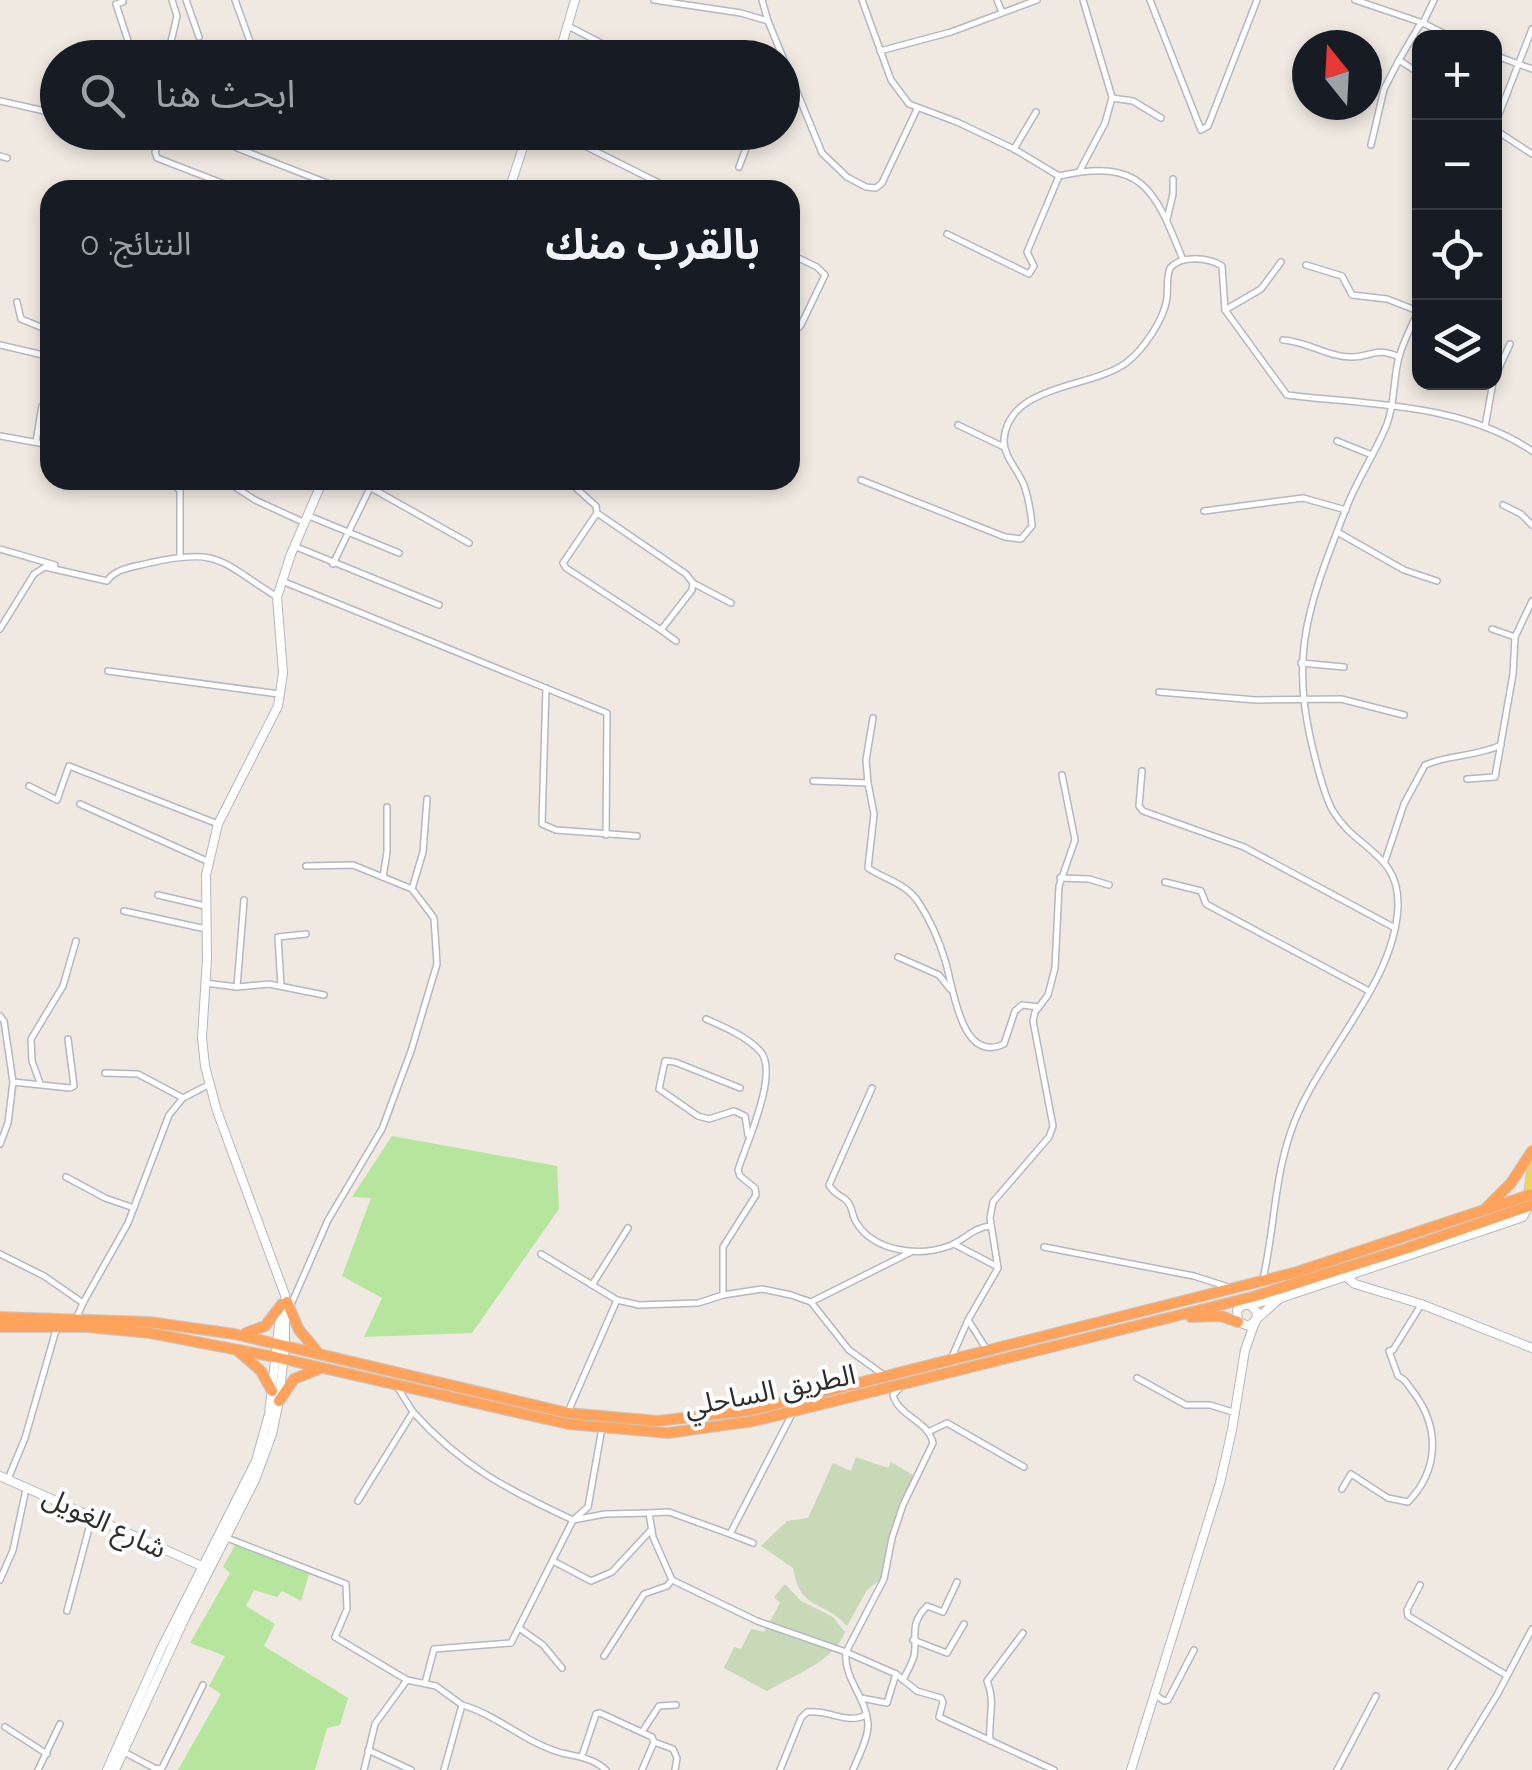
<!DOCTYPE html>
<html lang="ar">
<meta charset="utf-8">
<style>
:root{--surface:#171b24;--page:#20242c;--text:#f1f3f6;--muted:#9ea1a6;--line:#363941}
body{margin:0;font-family:Raleway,"Noto Sans Arabic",sans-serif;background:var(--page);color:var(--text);direction:rtl}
.controls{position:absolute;right:30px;top:30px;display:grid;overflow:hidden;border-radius:20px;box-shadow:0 5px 15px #0003}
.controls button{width:90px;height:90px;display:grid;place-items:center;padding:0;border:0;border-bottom:2px solid var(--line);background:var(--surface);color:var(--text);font:50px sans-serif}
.compass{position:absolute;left:1292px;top:30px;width:90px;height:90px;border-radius:50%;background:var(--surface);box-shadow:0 5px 15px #0003;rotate:342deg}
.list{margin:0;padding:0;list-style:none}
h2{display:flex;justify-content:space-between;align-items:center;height:130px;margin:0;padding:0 40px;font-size:42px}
h2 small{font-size:32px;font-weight:400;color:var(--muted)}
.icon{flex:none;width:55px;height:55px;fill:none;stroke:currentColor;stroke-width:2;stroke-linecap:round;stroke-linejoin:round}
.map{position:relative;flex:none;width:1532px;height:1770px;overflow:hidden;direction:ltr}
.search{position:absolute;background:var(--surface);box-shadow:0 5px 15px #0003;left:40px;top:40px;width:760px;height:110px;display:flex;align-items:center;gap:25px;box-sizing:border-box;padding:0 35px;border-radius:55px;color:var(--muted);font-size:38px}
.panel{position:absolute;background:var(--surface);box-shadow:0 5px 15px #0003;left:40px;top:180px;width:760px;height:310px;border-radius:30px;direction:rtl}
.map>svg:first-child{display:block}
.green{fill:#b6e59e}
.cemetery{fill:#c8d9b8}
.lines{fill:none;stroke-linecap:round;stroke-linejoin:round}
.street-casing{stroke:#b4b7c1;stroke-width:8}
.secondary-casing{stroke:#b4b7c1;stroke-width:10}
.primary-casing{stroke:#c9c9c9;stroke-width:11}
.highway-casing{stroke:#c9c9c9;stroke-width:12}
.street{stroke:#fff;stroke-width:5}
.secondary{stroke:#fff;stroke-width:8}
.primary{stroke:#f2d163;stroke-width:9}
.highway{stroke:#ffa35c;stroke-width:10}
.labels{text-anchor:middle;stroke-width:8;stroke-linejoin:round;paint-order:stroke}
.street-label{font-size:28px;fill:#2e2e2e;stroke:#fff}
</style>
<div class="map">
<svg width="1532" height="1770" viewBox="0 0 1532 1770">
<rect width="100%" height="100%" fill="#efe9e1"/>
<g class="green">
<polygon points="392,1136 557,1166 559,1209 472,1333 364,1337 382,1298 342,1276 371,1198 352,1197"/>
<polygon points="235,1545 309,1574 301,1601 282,1591 277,1597 254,1590 246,1606 275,1624 264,1646 348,1698 340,1725 327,1728 315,1770 178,1770 221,1694 209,1686 225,1656 190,1643 230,1573 223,1567"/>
</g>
<g class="cemetery">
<path d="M856 1457 888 1468 891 1462 913 1475 882 1578 867 1590 847 1626C822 1598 801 1613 793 1568L761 1546 787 1521 808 1518 833 1463 851 1471Z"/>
<path d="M785 1584 801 1601 833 1617 845 1632C835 1661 792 1676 767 1691L724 1668 734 1647 741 1649 751 1629 764 1632 780 1603 774 1597Z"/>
</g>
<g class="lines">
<defs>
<g id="street">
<polyline points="186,0 199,37"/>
<polyline points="235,0 256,58"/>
<polyline points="654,0 741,13 768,21 822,153 847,177 866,187 876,188 882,183 917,109"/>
<polyline points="762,0 768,21"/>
<path d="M862 0 891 80 909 104 957 122 1014 149 1059 176C1143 157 1155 190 1183 260"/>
<polyline points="997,0 1002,12"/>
<polyline points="1083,0 1112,97"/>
<polyline points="1150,0 1201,130 1208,126 1257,0"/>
<polyline points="1355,0 1423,23 1434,0"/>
<polyline points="123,2 116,4 129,44 135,51 155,45 170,46 177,58"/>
<polyline points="568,26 630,58"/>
<polyline points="170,46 177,16 172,0"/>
<polyline points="880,51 951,32 1037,0"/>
<polyline points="1494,55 1532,69"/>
<polyline points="1420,74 1399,60 1419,26 1423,23 1453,38"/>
<polyline points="782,95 796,91"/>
<polyline points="0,101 58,114"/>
<polyline points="1494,127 1532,29"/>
<polyline points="1494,129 1532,154"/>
<polyline points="165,132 155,152 157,158 240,190"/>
<polyline points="557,132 673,190"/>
<polyline points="1371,145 1384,89 1399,60"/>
<polyline points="237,148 345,190"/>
<polyline points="1014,149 1036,112"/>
<polyline points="0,156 7,158"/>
<polyline points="739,167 752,132"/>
<polyline points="1079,172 1105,123 1112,98 1133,101 1161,118"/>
<polyline points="404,184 422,190"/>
<polyline points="1167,219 1173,194 1173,179"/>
<polyline points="947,234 1029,274 1034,266 1027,252 1059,176"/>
<polyline points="790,254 817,267 825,275 801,325 796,330 790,328"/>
<polyline points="1306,265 1342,276 1352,295 1387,299 1418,311"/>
<polyline points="17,302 21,319 48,330 50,335 43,355 50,357"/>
<polyline points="1225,310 1261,289 1281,262"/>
<path d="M1283 340C1306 341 1330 358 1353 357 1373 356 1376 347 1399 357"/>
<polyline points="0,345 43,355"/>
<polyline points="1494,379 1510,344"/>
<polyline points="958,425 1004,447"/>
<polyline points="1485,427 1493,382"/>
<polyline points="0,436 50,445"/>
<polyline points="1337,441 1372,455"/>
<polyline points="36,442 42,406 50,397"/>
<polyline points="166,480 180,490 180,556"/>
<polyline points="224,480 255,500 303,522"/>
<polyline points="357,480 469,543"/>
<polyline points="567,480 596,506 597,513 686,574 693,583 692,590 661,630 566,568 563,563 597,513"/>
<path d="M861 480 1005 537 1021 539 1032 526C1031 514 1029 500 1025 488 1021 473 1003 457 1004 440 1008 384 1090 389 1126 363 1143 350 1164 320 1167 298 1168 288 1166 279 1170 268 1181 255 1208 257 1222 266L1225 310 1287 395C1368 405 1462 403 1532 451"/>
<polyline points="1503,505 1521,514 1532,525"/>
<polyline points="1204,511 1303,498 1346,510"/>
<polyline points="309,516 399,553"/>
<polyline points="1339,533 1404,570 1437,581"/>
<polyline points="294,546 439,605"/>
<polyline points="0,549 55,565"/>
<polyline points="333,564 370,488"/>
<polyline points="282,581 607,713 606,835"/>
<polyline points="693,583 731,603"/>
<path d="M0 629 34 574 45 567 107 581C116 568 134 567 149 563 219 547 220 561 277 597"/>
<polyline points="1492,629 1515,637"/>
<polyline points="661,630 676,641"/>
<polyline points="1301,663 1344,667"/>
<polyline points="108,671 279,694"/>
<polyline points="546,688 542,824 556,830 637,836"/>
<polyline points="1159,692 1256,700 1341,699 1404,715"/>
<polyline points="1142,771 1139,806 1143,811 1244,847 1395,928"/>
<polyline points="1467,779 1495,777 1513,674 1515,637 1532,601"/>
<path d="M813 781 868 783 874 814 868 868C886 880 906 883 919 903 930 920 939 940 945 960 953 984 960 1065 1004 1044L1015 1011 1022 1005 1039 1007"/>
<polyline points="868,783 866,760 873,718"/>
<polyline points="29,786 57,800 69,766 218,824"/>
<polyline points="80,804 207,861"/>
<path d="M1385 861 1404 804 1425 765C1450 754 1476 757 1501 745"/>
<polyline points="383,877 387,852 387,807"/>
<polyline points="1060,878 1089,879 1109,885"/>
<polyline points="1165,882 1201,891 1206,904 1369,991"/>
<polyline points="412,889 423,852 427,799"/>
<polyline points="158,895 205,906"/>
<polyline points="124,911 206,929"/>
<polyline points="898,957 939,975 950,989"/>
<polyline points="205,983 237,987 269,984 324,995"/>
<polyline points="281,986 278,937 306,934"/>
<polyline points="237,987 244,900"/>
<polyline points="0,1016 4,1021 13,1082"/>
<path d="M706 1019C724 1027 746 1036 760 1051 780 1072 746 1144 738 1170L740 1176 755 1188 756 1195 723 1247V1295"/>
<polyline points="105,1073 138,1074 183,1098"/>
<polyline points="40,1083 32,1061 31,1039 63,986 76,941"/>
<polyline points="740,1088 675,1062 665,1061 659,1089 698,1116 709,1119 734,1111 745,1116 748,1135"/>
<path d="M872 1088 829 1185C834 1194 839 1194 846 1200 853 1206 851 1214 856 1222 874 1252 919 1257 949 1246 965 1240 973 1227 991 1226"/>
<polyline points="0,1144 8,1123 13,1082 70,1088 74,1086 68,1039"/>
<polyline points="66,1177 105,1198 134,1208"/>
<polyline points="954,1244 996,1266"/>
<polyline points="1044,1247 1194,1276 1231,1288"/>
<polyline points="0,1254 44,1276 83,1303 76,1319"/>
<polyline points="541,1254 617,1300 639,1305 698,1303 723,1295 762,1289 791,1295 811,1302 849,1350 885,1376"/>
<path d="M1263 1279C1275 1227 1274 1174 1294 1123 1322 1051 1394 984 1398 907 1400 853 1356 850 1333 811 1328 803 1325 792 1322 783 1286 662 1303 619 1347 506 1358 478 1376 452 1387 424 1395 403 1393 379 1399 357 1404 340 1412 324 1420 308"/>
<polyline points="592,1285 628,1228"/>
<polyline points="811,1302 911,1252"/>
<polyline points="83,1303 128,1223 169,1115 183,1098 208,1085"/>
<polyline points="290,1307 328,1220 382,1129 411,1051 437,964 434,918 412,889 353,865 306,866"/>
<polyline points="987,1350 968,1320 998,1268 990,1218 993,1202 1049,1137 1053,1126 1033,1021 1035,1012 1048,995 1055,968 1059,886 1075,840 1062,775"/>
<polyline points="951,1359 968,1320"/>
<polyline points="1137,1378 1186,1405 1210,1405 1236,1413"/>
<path d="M902 1386 893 1395C899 1417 928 1420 933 1443L903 1505 892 1538 884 1579 846 1652 896 1674 917 1691 941 1698 943 1702 939 1717 1054 1770"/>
<path d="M413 1412C461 1466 508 1490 573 1520L511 1643 434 1649 425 1683"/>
<polyline points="568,1412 617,1300"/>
<polyline points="602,1428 588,1507 573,1520 605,1514 649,1513"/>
<polyline points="930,1431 947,1423 1024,1467"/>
<polyline points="8,1479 25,1438 56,1330"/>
<path d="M1342 1489 1351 1474 1388 1498 1408 1502C1439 1470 1440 1428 1414 1393 1408 1386 1408 1381 1398 1376L1389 1351 1393 1350 1421 1305"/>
<polyline points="358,1501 413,1412 398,1388"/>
<polyline points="227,1538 346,1584 347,1609 335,1637 407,1680"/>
<polyline points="753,1543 730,1534 792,1414"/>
<polyline points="553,1561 591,1581 612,1572 651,1530"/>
<polyline points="0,1580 13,1550 26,1489"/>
<path d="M672 1580 757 1621 846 1652C843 1678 866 1697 868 1723 869 1737 858 1757 853 1770"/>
<polyline points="1420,1585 1407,1610 1408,1616 1506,1675"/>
<polyline points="67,1611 92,1517"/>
<polyline points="519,1628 543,1645 562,1668"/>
<polyline points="913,1640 947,1653 964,1624"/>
<polyline points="604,1656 644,1594 667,1586 672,1580 653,1537 649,1513 669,1512 730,1534"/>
<path d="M903 1680C906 1673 912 1664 914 1656 918 1635 908 1626 927 1606L943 1612 957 1582"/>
<polyline points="1154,1694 1164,1701 1168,1700 1194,1650"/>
<polyline points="861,1698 887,1703 896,1674"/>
<polyline points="5,1727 47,1754"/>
<polyline points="642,1732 659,1706 676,1705"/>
<path d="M990 1741C988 1718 996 1702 987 1681L1023 1633"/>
<polyline points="654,1742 673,1749 677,1758 675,1770"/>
<polyline points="368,1750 411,1770"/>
<polyline points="124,1752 156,1769 162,1768 203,1685"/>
<polyline points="582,1756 596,1714 600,1713 652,1737 654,1742 642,1770"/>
<polyline points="38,1770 60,1724"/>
<polyline points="364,1770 375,1724 407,1680 436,1686 462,1705"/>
<path d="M444 1770 462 1705C498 1715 525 1743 562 1753 579 1757 593 1758 606 1770"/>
<path d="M780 1770 801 1718 807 1712C828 1709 847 1725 866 1715"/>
<polyline points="1337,1770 1376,1696"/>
<polyline points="1451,1770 1497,1695 1532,1629"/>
</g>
<g id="secondary">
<polyline points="558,58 575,0"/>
<polyline points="509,190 528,132"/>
<polyline points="1346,1277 1355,1284 1421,1304 1532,1348"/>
<polyline points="1248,1305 1281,1298 1494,1227 1523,1217 1528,1206"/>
<polyline points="1256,1321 1257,1312 1250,1305 1244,1305 1237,1310 1238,1322 1249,1326 1278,1300"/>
<polyline points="0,1476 206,1568"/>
<polyline points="107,1770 161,1649 256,1461 269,1414 281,1308"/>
<polyline points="115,1770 184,1620 255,1480 272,1434 279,1401 285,1345 285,1295 217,1111 205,1066 202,1038 207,959 206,875 218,824 278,706 283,673 277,597 291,554 323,480"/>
<polyline points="1131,1770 1220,1483 1232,1430 1245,1350 1255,1322"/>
</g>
<polyline id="primary" points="1528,1199 1532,1167"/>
<g id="highway">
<polyline points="1486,1208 1511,1183 1532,1151"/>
<polyline points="287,1302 299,1330 316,1350"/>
<polyline points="0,1317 149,1322 234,1334 568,1413 658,1421 752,1410 1297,1272 1532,1194"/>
<polyline points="1191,1317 1221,1316 1238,1322"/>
<polyline points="0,1327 87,1327 150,1333 275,1357 568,1424 668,1433 754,1421 1252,1297 1405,1249 1532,1205"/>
<polyline points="246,1333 265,1326 282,1304"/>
<polyline points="238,1351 261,1371 272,1391"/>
<polyline points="279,1401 294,1379 319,1369"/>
</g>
</defs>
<use href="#street" class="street-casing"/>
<use href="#secondary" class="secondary-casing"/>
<use href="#primary" class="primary-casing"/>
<use href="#highway" class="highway-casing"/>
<use href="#street" class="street"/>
<use href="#secondary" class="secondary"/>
<use href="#primary" class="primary"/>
<use href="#highway" class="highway"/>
</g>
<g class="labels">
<g class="street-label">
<text transform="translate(770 1390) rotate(-11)" y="10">الطريق الساحلي</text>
<text transform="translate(105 1522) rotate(25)" y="10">شارع الغويل</text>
</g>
</g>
</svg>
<div class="controls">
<button>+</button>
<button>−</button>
<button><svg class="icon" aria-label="locate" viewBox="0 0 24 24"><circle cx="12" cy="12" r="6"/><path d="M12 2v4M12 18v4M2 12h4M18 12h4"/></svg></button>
<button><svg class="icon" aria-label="layers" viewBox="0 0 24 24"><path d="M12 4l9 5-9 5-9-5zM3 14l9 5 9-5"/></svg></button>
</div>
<svg class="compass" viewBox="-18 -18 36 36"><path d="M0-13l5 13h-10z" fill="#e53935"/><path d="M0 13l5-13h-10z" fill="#9ea1a6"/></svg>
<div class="search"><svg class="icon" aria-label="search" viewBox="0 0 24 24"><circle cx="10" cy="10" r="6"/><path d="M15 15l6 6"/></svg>ابحث هنا</div>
<section class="panel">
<h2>بالقرب منك<small>النتائج: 0</small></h2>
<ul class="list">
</ul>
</section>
</div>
